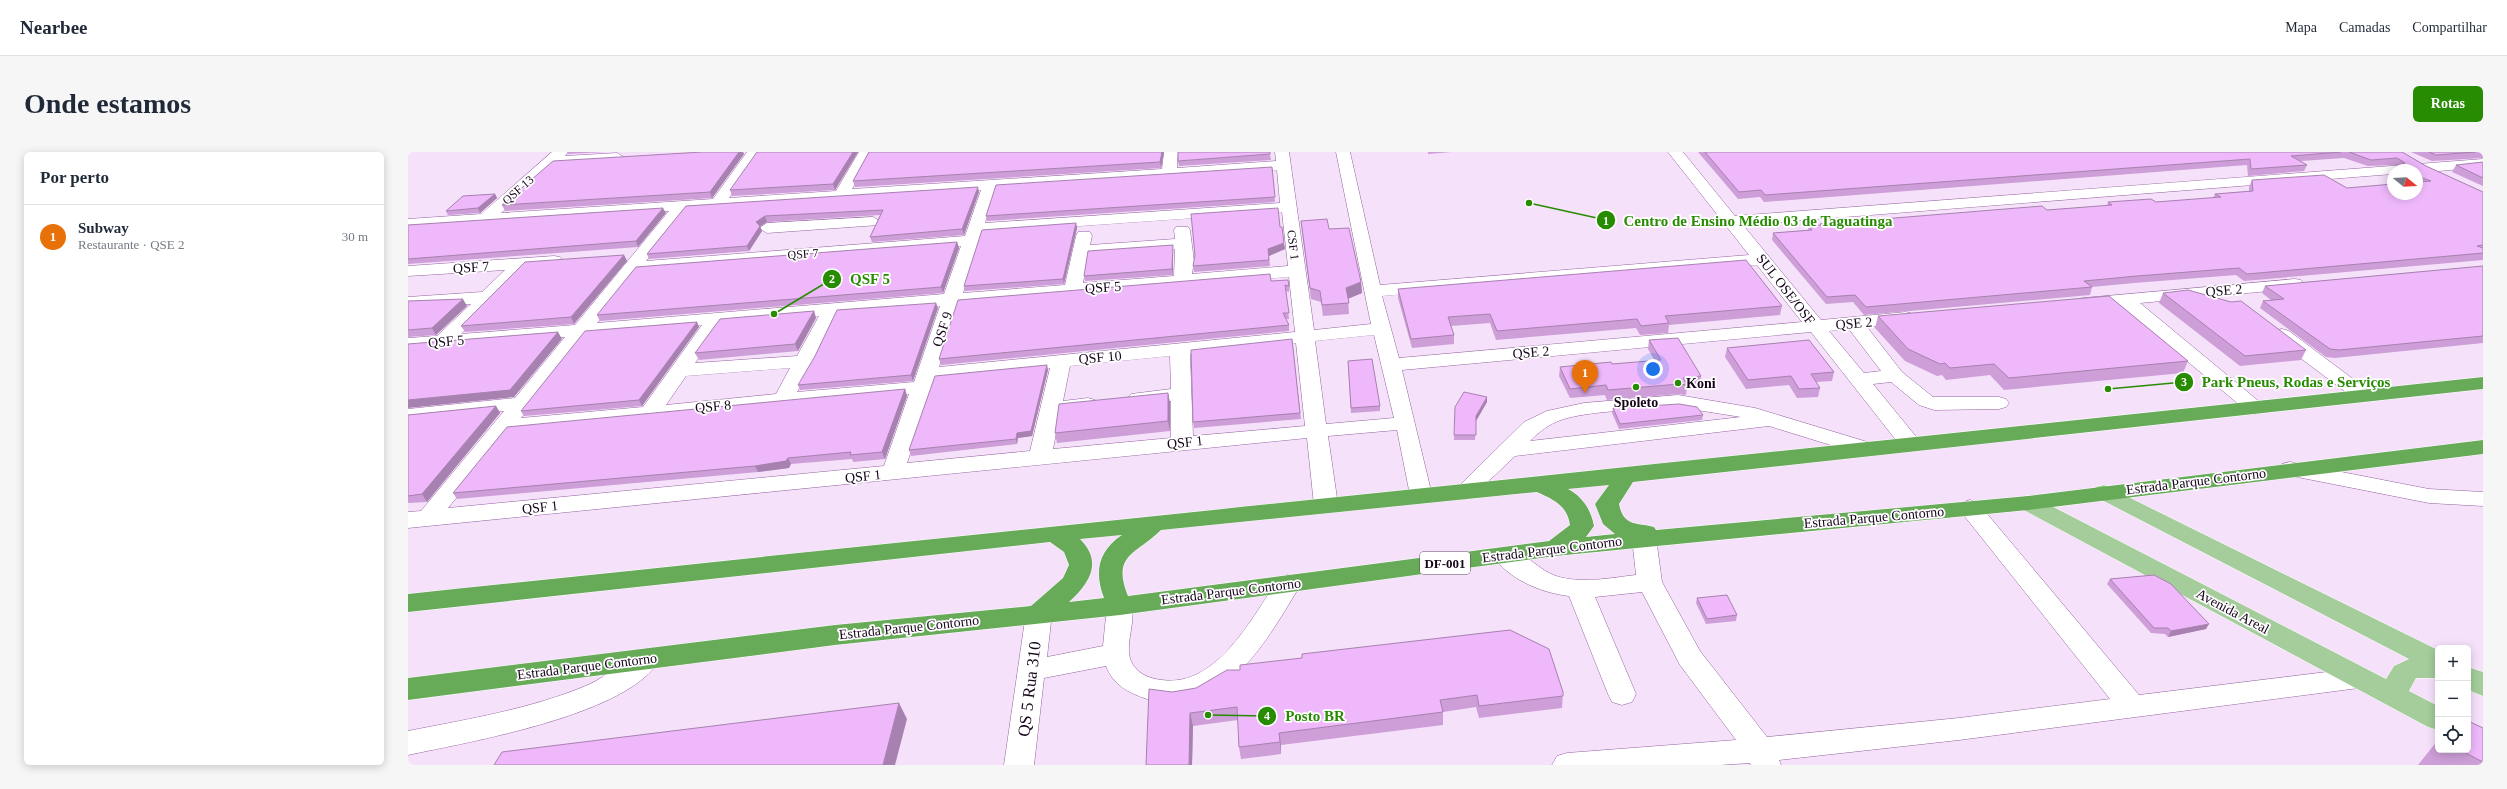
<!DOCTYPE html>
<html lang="pt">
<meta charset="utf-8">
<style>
:root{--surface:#fff;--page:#f6f6f7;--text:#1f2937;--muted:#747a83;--line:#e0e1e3;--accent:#288c03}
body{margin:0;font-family:"Times New Roman",serif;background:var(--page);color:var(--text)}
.controls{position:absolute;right:12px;bottom:12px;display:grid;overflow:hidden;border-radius:6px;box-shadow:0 2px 10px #0003}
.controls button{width:36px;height:36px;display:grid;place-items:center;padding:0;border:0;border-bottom:1px solid var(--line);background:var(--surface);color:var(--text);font:20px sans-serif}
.compass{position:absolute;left:1979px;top:12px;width:36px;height:36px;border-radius:50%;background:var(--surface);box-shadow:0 2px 10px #0003;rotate:108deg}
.you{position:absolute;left:1245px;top:217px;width:14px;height:14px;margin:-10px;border:3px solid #fff;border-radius:50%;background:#1a73e8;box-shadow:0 0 0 6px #1a73e833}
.badge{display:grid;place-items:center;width:26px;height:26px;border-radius:50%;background:var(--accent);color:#fff;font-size:13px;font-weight:700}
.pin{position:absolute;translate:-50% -33px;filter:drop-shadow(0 1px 2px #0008)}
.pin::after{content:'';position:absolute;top:21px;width:14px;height:12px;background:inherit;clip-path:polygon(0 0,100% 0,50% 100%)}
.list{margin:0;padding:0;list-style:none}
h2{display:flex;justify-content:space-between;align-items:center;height:52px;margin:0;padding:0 16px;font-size:17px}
h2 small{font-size:13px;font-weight:400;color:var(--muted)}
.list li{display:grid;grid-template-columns:26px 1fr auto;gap:12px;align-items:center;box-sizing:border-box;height:64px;padding:0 16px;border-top:1px solid var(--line)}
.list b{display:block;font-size:15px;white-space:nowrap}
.list p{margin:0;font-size:13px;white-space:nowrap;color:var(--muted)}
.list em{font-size:13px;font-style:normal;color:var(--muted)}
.icon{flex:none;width:22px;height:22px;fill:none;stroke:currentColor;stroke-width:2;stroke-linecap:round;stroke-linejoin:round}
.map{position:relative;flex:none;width:2075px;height:613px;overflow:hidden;border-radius:6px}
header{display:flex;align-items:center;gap:24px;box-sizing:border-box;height:56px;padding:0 20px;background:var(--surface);border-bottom:1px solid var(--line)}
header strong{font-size:19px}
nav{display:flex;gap:22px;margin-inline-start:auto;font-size:14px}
.intro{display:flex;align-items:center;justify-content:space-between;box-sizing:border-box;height:96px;padding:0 24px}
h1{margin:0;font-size:28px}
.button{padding:10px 18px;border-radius:6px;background:var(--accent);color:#fff;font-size:14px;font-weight:700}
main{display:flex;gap:24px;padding:0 24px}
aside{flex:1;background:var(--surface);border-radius:6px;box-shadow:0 2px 10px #0003}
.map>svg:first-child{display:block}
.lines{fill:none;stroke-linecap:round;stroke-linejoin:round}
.minor-casing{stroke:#94639f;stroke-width:1}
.major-casing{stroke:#fff;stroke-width:1}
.highway-casing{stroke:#fff;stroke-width:1}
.minor{fill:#fff;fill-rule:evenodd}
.major{fill:#a4cd9b;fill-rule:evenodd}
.highway{fill:#67ab59;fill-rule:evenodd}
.wall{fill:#cd9ed7}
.shaded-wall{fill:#a781af}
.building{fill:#eeb8fa;stroke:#a781af}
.poi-dot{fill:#288c03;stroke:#fff;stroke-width:1.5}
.labels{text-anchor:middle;stroke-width:3.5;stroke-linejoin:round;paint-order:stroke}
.far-street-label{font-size:12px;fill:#17051b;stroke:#fff}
.shield{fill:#fff;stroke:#5d505f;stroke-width:1}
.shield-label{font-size:13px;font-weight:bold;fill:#17051b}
.street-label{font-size:14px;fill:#17051b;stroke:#fff}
.poi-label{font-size:14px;font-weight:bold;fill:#17051b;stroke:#fff;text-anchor:start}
.near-street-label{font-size:17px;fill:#17051b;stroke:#fff}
.leader{fill:none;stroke:#288c03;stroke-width:1.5}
.callout-dot{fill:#288c03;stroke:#fff;stroke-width:1.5}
.mark-label{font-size:12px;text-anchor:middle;font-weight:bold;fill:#fff}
.callout-label{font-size:15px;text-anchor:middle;font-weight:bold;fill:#288c03;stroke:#fff;stroke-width:3.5;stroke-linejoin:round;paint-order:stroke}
</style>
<header>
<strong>Nearbee</strong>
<nav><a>Mapa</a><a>Camadas</a><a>Compartilhar</a></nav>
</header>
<div class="intro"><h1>Onde estamos</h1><a class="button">Rotas</a></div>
<main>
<aside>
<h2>Por perto<small></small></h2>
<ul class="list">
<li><span class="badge" style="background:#e8710a">1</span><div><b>Subway</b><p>Restaurante · QSE 2</p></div><em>30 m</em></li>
</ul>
</aside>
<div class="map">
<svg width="2075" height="613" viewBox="0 0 2075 613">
<rect width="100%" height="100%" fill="#f6e1fb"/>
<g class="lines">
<defs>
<g id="minor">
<path d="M144 0H160L157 4 209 1 216 5 209 9 147 13 93 61 305 47 339 0H353L321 46 428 39 451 0H465L444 37 754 17 756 0H770L769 16 868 9 867 0H881L906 178 963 172 928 0H942L972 133 1341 103 1260 0H1275L1327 64 2075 7V15L2009 21V18H1985V22L1335 73 1413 168 1498 160 1505 162 1507 166 1505 170 1459 175 1494 220 1525 245H1591L1598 247 1601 251 1598 255 1591 257 1526 258 1511 253 1483 230 1465 232 1514 292 1511 297 1503 299 1495 297 1403 180 994 218 1024 343 1021 348 1013 350 1005 348 1002 343 989 278 920 284 930 353 926 358 918 360 910 358 906 353 899 286 0 376V360L13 359 96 259 0 269V257L107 246 157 185 0 198V186L29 184 63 152 0 155V145L74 140 97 118 0 124V114L146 104 152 105 155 109 152 113 119 116 53 182 167 173 261 59 0 77V67L73 62ZM869 18 872 51 577 71 588 37ZM573 38 557 84 238 109 279 58ZM874 60 880 114 784 122 786 109 782 78 780 75H768L766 78 767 87 682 93 684 84 682 80H670L668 84 657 133 555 141 574 81ZM553 94 536 142 189 171 230 120ZM767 97 766 124 675 131 680 103ZM1349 113 1394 170 991 206 974 144ZM881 125 887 180 531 215 551 152ZM532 154 506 230 389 240 408 209 430 162ZM411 164 389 204 287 211 314 172ZM294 173 235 255 113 266 179 183ZM1441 177 1473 219 1456 221 1421 179ZM966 183 986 266 918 272 907 189ZM888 191 897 274 785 284 782 202ZM762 204 763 237 723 242 720 246 723 250 730 252 763 249V286L645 297 652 261 687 256 690 252 687 248 680 246 655 249 662 214ZM382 216 368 242 258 253 278 224ZM642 216 622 299 499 311 527 227ZM501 242 476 314 40 356 102 280Z"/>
<polygon points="465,65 473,70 471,73 359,81 351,76 359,71"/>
<polygon points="1887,127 1893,128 1896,132 1893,136 1732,151 1854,252 1857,256 1854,260 1847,262 1840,260 1712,153 1676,156 1670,155 1667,151 1670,147 1676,146"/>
<polygon points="1874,177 1881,179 1961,239 1964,243 1961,247 1954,249 1947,247 1867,187 1865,183 1867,179"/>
<path d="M1270 243 1347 256 1466 292 1469 297 1466 302 1458 304 1361 274 1107 304 1064 345 1056 347 1048 345 1045 340 1116 270 1139 259 1176 251ZM1270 255 1333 265 1122 289C1131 280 1141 272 1153 268 1182 258 1238 258 1270 255Z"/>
<polygon points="1882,310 2021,337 2075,340 2075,354 2021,351 1874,322 1871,317 1874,312"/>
<path d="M1562 348 1570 351 1731 543 1951 516 1961 519 1965 526 1961 533 1951 536 1551 588 1371 608 1373 613H1343L1342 611 1312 613H1144L1149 604 1159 601 1328 588 1272 513 1234 440 1187 445 1228 542 1224 550 1214 553 1204 550 1200 542 1161 444C1134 441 1099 427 1085 403L1088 397C1111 391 1127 417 1148 424 1173 432 1202 426 1228 423L1224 386 1228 380 1236 378 1244 380 1248 386 1254 430 1292 499 1359 585 1551 566 1702 547 1554 361 1550 356 1554 351Z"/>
<path d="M880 423 889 426 893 432C861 485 815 571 739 547 721 541 705 533 698 514L636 526 626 613H596L618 461 622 454 631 452 640 454 644 461 639 505 695 494 699 454 703 448 712 445 721 448C732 466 713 494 725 513 732 523 743 527 754 528 809 536 845 464 871 426Z"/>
<path d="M239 497 249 500 252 507C222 563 60 590 0 603V579C61 567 123 557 180 533 201 524 217 504 239 497Z"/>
</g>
<g id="major">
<polygon points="1696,333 2030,498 2030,526 2008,526 2001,539 2030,554 2030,578 2020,575 1612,356 1608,351 1612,346 1620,344 1628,346 1978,527 1986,514 2001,507 1688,345 1685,340 1688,335"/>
<polygon points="2060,515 2075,520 2075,544 2060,538"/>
</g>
<path id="highway" d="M2075 225V237L1225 330 1211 352C1216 375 1227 370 1246 375L1248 378 1620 344 2075 288V302L1620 358 1147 404 712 463 427 493 0 548V526L427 473 623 454 655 426 661 413 656 400 642 390 0 460V442C692 369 1383 299 2075 225ZM1201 333 1187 352 1195 372 1207 382 1178 385 1186 374C1183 358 1175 345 1160 337ZM1129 340C1146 348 1159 353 1162 373L1141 389 720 444C703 402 729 402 753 378ZM714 383C690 399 686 420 696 446L661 450C682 431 695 410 672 387Z"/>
</defs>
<use href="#minor" class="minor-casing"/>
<use href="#major" class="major-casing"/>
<use href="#highway" class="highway-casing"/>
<use href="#minor" class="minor"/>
<use href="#major" class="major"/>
<use href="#highway" class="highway"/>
</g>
<g class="wall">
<polygon points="159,0 197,0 160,2"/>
<polygon points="293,0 335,0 336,2 304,46 97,59 94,53"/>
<polygon points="450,0 427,38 324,44 322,38"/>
<polygon points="461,0 756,0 753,16 447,35 445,29"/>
<polygon points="1020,0 1044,0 1020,2"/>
<polygon points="1290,0 1994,0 2018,14 2075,40 2075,108 1836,129 1828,123 1726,131 1684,135 1682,143 1456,163 1445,150 1418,152 1364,88 1365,81 1400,78 1401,74 1412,74 1412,72 1639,58 1699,54 1700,50 1748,50 1805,46 1807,42 1841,39 1841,35 1844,28 1939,36 2009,42 2009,18 1987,18 1989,15 1986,13 1960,14 1936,6 1893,9 1899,13 1896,19 1840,24 1839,13 1356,50 1352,45 1330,47"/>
<polygon points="2003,0 2075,0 2075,7 2075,6 2024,9"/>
<polygon points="862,2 863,8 771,14 770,9"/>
<polygon points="2075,10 2075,34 2044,20 2048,13"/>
<polygon points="864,15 867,50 579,69 578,64"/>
<polygon points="571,40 556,83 464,90 462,85 472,63 359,70 352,74 354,79 341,99 241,107 239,102 278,54"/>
<polygon points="87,42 89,46 72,61 40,63 38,59"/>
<polygon points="258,61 230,95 0,112 0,73"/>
<polygon points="893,69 953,130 954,141 940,147 941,162 915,164 913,150 903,147 894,79"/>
<polygon points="668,71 669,76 656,132 557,139 556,134"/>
<polygon points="872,75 877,97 861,104 862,114 786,120 785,114"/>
<polygon points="549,90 551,96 535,141 192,169 189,163"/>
<polygon points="765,93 765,123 677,129 676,124"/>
<polygon points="216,103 219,109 166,172 57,180 53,174"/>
<polygon points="2075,114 2075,191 1927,206 1918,205 1852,156 1855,149 1863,148 1854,141 1857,134"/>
<polygon points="863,129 881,134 881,140 878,139 881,167 878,167 881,173 881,179 533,213 531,207"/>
<polygon points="990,137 1374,154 1372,163 1261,173 1260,181 1232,183 1228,176 1088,188 1082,171 1043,174 1046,183 1046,192 1004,196 990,146"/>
<polygon points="1755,141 1898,198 1893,208 1832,214 1751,151"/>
<polygon points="0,149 59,154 28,183 0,185"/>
<polygon points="530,156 505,229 392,238 390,233"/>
<polygon points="406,159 408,166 390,199 291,208 287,201"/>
<polygon points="1470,164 1780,209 1775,221 1596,238 1582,223 1538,228 1534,223 1529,224 1497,209 1467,176"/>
<polygon points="289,170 291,175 234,254 116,264 113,259"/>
<polygon points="884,187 893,267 786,276 785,270"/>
<polygon points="1241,188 1293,224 1292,234 1279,235 1278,243 1270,242 1199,248 1197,243 1162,246 1151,224 1152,215 1204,212 1247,209 1240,197"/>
<polygon points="1319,196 1426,220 1424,229 1408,230 1412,236 1410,245 1389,246 1381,233 1338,237 1317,205"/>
<polygon points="940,209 972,254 972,259 943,261"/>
<polygon points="640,218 624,284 610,286 609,292 503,304 501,298"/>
<polygon points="497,237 499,244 477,307 445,310 444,307 383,312 381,316 350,320 49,347 45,341"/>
<polygon points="760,241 762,251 762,279 649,291 647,281"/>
<polygon points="1079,250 1068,269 1067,288 1046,288 1047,255"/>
<polygon points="88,254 92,261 19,350 0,351 0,263"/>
<polygon points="1205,256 1295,263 1294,268 1211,277 1204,261"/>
<polygon points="1702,427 1798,477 1760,485 1757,482 1743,481 1699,432"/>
<polygon points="1289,446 1329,463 1328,469 1298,472 1288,451"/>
<polygon points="764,540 1155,540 1154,556 1071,566 1068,555 1035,560 1035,573 873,593 873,602 833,607 831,595 830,568 785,574 784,613 738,613"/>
<polygon points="2075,576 2075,613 2010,613 2030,588 2030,598 2060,598"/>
</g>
<g class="shaded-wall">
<polygon points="331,0 335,0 336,2 304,46 302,40"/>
<polygon points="445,0 450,0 427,38 425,32"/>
<polygon points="754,0 756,0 753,16 752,10"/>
<polygon points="570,35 571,40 556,83 554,77"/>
<polygon points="87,42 89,46 72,61 70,56"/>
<polygon points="255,56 258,61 230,95 228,89"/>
<polygon points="357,64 359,70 350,76 348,70"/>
<polygon points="668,71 669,76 656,132 655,127"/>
<polygon points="352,74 354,79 341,99 339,94"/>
<polygon points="549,90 551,96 535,141 533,135"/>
<polygon points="876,91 877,97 861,104 860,97"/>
<polygon points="765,93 765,123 764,117"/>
<polygon points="216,103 219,109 166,172 163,165"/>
<polygon points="953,130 954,141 939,147 938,136"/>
<polygon points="55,147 59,154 28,183 24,176"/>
<polygon points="528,151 530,156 505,229 503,223"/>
<polygon points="406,159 408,166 390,199 387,192"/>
<polygon points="289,170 291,175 234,254 231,248"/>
<polygon points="150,180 154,187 106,245 0,256 0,248"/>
<polygon points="639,213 640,218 624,284 610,286 609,292 608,287 609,281"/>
<polygon points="497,237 499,244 477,307 474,300"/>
<polygon points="760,241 762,251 762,279 760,269"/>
<polygon points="1079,245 1079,250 1068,269 1068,264"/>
<polygon points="88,254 92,261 19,350 14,342"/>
<polygon points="380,306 383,312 381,316 350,320 347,314"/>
<polygon points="1801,472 1798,477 1760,485 1763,479"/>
<polygon points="491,551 499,567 487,613 475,613"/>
<polygon points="782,561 785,574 784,613 781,613"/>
<polygon points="871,581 873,593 873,602 872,590"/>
</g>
<g class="building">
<polygon points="294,0 331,0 302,40 94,53 145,9"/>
<polygon points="349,0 445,0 425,32 322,38"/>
<polygon points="461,0 754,0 752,10 445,29"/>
<polygon points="770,0 862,0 862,2 770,9"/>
<polygon points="1297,0 1933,0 1883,4 1899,13 1843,17 1842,7 1357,43 1353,38 1331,40"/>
<polygon points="1941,0 1994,0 2018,14 2075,40 2075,93 2069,94 2075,96 2075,101 1839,122 1831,116 1729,124 1676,129 1684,135 1458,155 1447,143 1419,145 1365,81 1404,78 1401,74 1414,73 1412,72 1499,65 1634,54 1639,58 1704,53 1700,50 1743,47 1748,50 1813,45 1807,42 1845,39 1844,28 1916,23 1939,36 1985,32 1985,42 2009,42 2009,30 2023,29 2009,24 2009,18 1992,18 1989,17 1990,13 1997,11 1989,6 1963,8"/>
<polygon points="2021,0 2067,0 2028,3"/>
<polygon points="2075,10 2075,26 2048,13"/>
<polygon points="864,15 867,45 578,64 588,33"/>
<polygon points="570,35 554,77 462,85 475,58 357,64 348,70 352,74 339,94 239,102 278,54"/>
<polygon points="87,42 70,56 38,59 55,44"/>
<polygon points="255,56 228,89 0,107 0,73"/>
<polygon points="870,56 872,75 874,75 876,91 860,97 861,108 785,114 787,103 783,62"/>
<polygon points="919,67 921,77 941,76 953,130 938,136 941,151 914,153 912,139 902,136 893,69"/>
<polygon points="668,71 655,127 556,134 574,78"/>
<polygon points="549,90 533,135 189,163 228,115"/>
<polygon points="765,93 764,117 676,124 680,99"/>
<polygon points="216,103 163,165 53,174 117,110"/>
<polygon points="1338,108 1374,154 1257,164 1261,171 1233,174 1229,167 1089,179 1082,162 1040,165 1046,183 1003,187 990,137"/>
<polygon points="2075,114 2075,184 1931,198 1922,197 1855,149 1876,147 1857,134"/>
<polygon points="862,122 863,129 880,128 881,134 877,133 881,161 875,161 881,173 531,207 550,148"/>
<polygon points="1780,138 1823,150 1833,149 1898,198 1837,204 1755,141"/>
<polygon points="1701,144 1780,209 1601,226 1586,212 1542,216 1537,211 1532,212 1500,197 1470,164"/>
<polygon points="55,147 24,176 0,178 0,149"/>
<polygon points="528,151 503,223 390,233 407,204 429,158"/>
<polygon points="406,159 387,192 287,201 312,167"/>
<polygon points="289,170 231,248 113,259 177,179"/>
<polygon points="150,180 102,238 0,248 0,192"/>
<polygon points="1270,186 1293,224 1275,226 1279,233 1271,232 1200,238 1198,233 1162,237 1152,215 1203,210 1204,212 1253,208 1241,188"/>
<polygon points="884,187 892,261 785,270 783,198"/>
<polygon points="1401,188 1426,220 1403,222 1412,236 1391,237 1383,224 1340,228 1319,196"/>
<polygon points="964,207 972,254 943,256 940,209"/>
<polygon points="639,213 623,279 609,281 608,287 501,298 527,224"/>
<polygon points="497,237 474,300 442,303 443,300 380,306 378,309 347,314 45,341 99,275"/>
<polygon points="1056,240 1079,245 1068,264 1068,283 1046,283 1047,255"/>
<polygon points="760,241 760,269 647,281 651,252"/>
<polygon points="1271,252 1289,255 1295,263 1212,272 1205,256"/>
<polygon points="88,254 14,342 0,344 0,263"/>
<polygon points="1746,423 1763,432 1801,472 1763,479 1760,476 1746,476 1702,427"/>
<polygon points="1319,443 1329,463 1299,467 1289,446"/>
<polygon points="1102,478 1141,497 1155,540 1155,544 1071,554 1069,543 1032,548 1035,560 871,581 872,590 831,595 829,555 782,561 781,613 738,613 741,537 764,540 788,536 819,518 832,518 832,513 894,506 894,502"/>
<polygon points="491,551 475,613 86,613 94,600"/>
<polygon points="2060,569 2075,576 2075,610 2052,598 2060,598"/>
</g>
<g class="poi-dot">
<circle cx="1270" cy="231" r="4"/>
<circle cx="1228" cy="235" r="4"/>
</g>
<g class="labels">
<g class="far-street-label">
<text transform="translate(110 38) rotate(-41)" y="4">QSF 13</text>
<text transform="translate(885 93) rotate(83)" y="4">CSF 1</text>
<text transform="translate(395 102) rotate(-4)" y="4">QSF 7</text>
</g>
<rect class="shield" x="1012" y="400" width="50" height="22" rx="3"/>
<g class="shield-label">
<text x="1037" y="416">DF-001</text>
</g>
<g class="street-label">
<text transform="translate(63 115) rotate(-4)" y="5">QSF 7</text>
<text transform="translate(695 135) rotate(-4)" y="5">QSF 5</text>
<text transform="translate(1378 137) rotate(52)" y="5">SUL OSE/OSF</text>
<text transform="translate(1816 138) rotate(-5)" y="5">QSE 2</text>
<text transform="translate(1446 171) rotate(-5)" y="5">QSE 2</text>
<text transform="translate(534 177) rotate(-71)" y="5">QSF 9</text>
<text transform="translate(38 189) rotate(-5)" y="5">QSF 5</text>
<text transform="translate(1123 200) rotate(-5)" y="5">QSE 2</text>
<text transform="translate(692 205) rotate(-5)" y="5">QSF 10</text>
<text transform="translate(305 254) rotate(-5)" y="5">QSF 8</text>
<text transform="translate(777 290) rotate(-6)" y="5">QSF 1</text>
<text transform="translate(455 324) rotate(-6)" y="5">QSF 1</text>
<text transform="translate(1788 329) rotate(-7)" y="5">Estrada Parque Contorno</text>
<text transform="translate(132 355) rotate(-6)" y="5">QSF 1</text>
<text transform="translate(1466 365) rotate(-5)" y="5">Estrada Parque Contorno</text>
<text transform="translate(1144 397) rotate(-7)" y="5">Estrada Parque Contorno</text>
<text transform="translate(823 439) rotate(-7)" y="5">Estrada Parque Contorno</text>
<text transform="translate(1825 459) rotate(28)" y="5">Avenida Areal</text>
<text transform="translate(501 475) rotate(-6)" y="5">Estrada Parque Contorno</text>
<text transform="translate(179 514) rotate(-7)" y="5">Estrada Parque Contorno</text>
</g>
<g class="poi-label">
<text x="1278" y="236">Koni</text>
<text x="1228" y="255" text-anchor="middle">Spoleto</text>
</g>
<g class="near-street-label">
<text transform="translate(621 537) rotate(-83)" y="6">QS 5 Rua 310</text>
</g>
</g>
<path class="leader" d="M1121 51L1198 68M366 162L424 127M1700 237L1776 230M800 563L859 564"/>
<g class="callout-dot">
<circle cx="1121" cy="51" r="4"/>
<circle cx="366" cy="162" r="4"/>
<circle cx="1700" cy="237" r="4"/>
<circle cx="800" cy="563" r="4"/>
<circle cx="1198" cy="68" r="10"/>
<circle cx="424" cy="127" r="10"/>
<circle cx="1776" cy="230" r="10"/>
<circle cx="859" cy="564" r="10"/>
</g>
<g class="mark-label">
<text x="1198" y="73">1</text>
<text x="424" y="131">2</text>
<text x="1776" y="234">3</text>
<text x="859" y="568">4</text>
</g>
<g class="callout-label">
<text x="1350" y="74">Centro de Ensino Médio 03 de Taguatinga</text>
<text x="462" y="132">QSF 5</text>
<text x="1888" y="235">Park Pneus, Rodas e Serviços</text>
<text x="907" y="569">Posto BR</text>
</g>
</svg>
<div class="controls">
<button>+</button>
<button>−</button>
<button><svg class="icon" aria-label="locate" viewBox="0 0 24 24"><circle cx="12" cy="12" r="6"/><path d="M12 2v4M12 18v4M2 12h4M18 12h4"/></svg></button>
</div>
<svg class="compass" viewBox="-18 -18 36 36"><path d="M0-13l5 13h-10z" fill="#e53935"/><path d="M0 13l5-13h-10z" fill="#747a83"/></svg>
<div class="you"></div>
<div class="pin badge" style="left:1177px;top:241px;background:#e8710a">1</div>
</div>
</main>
